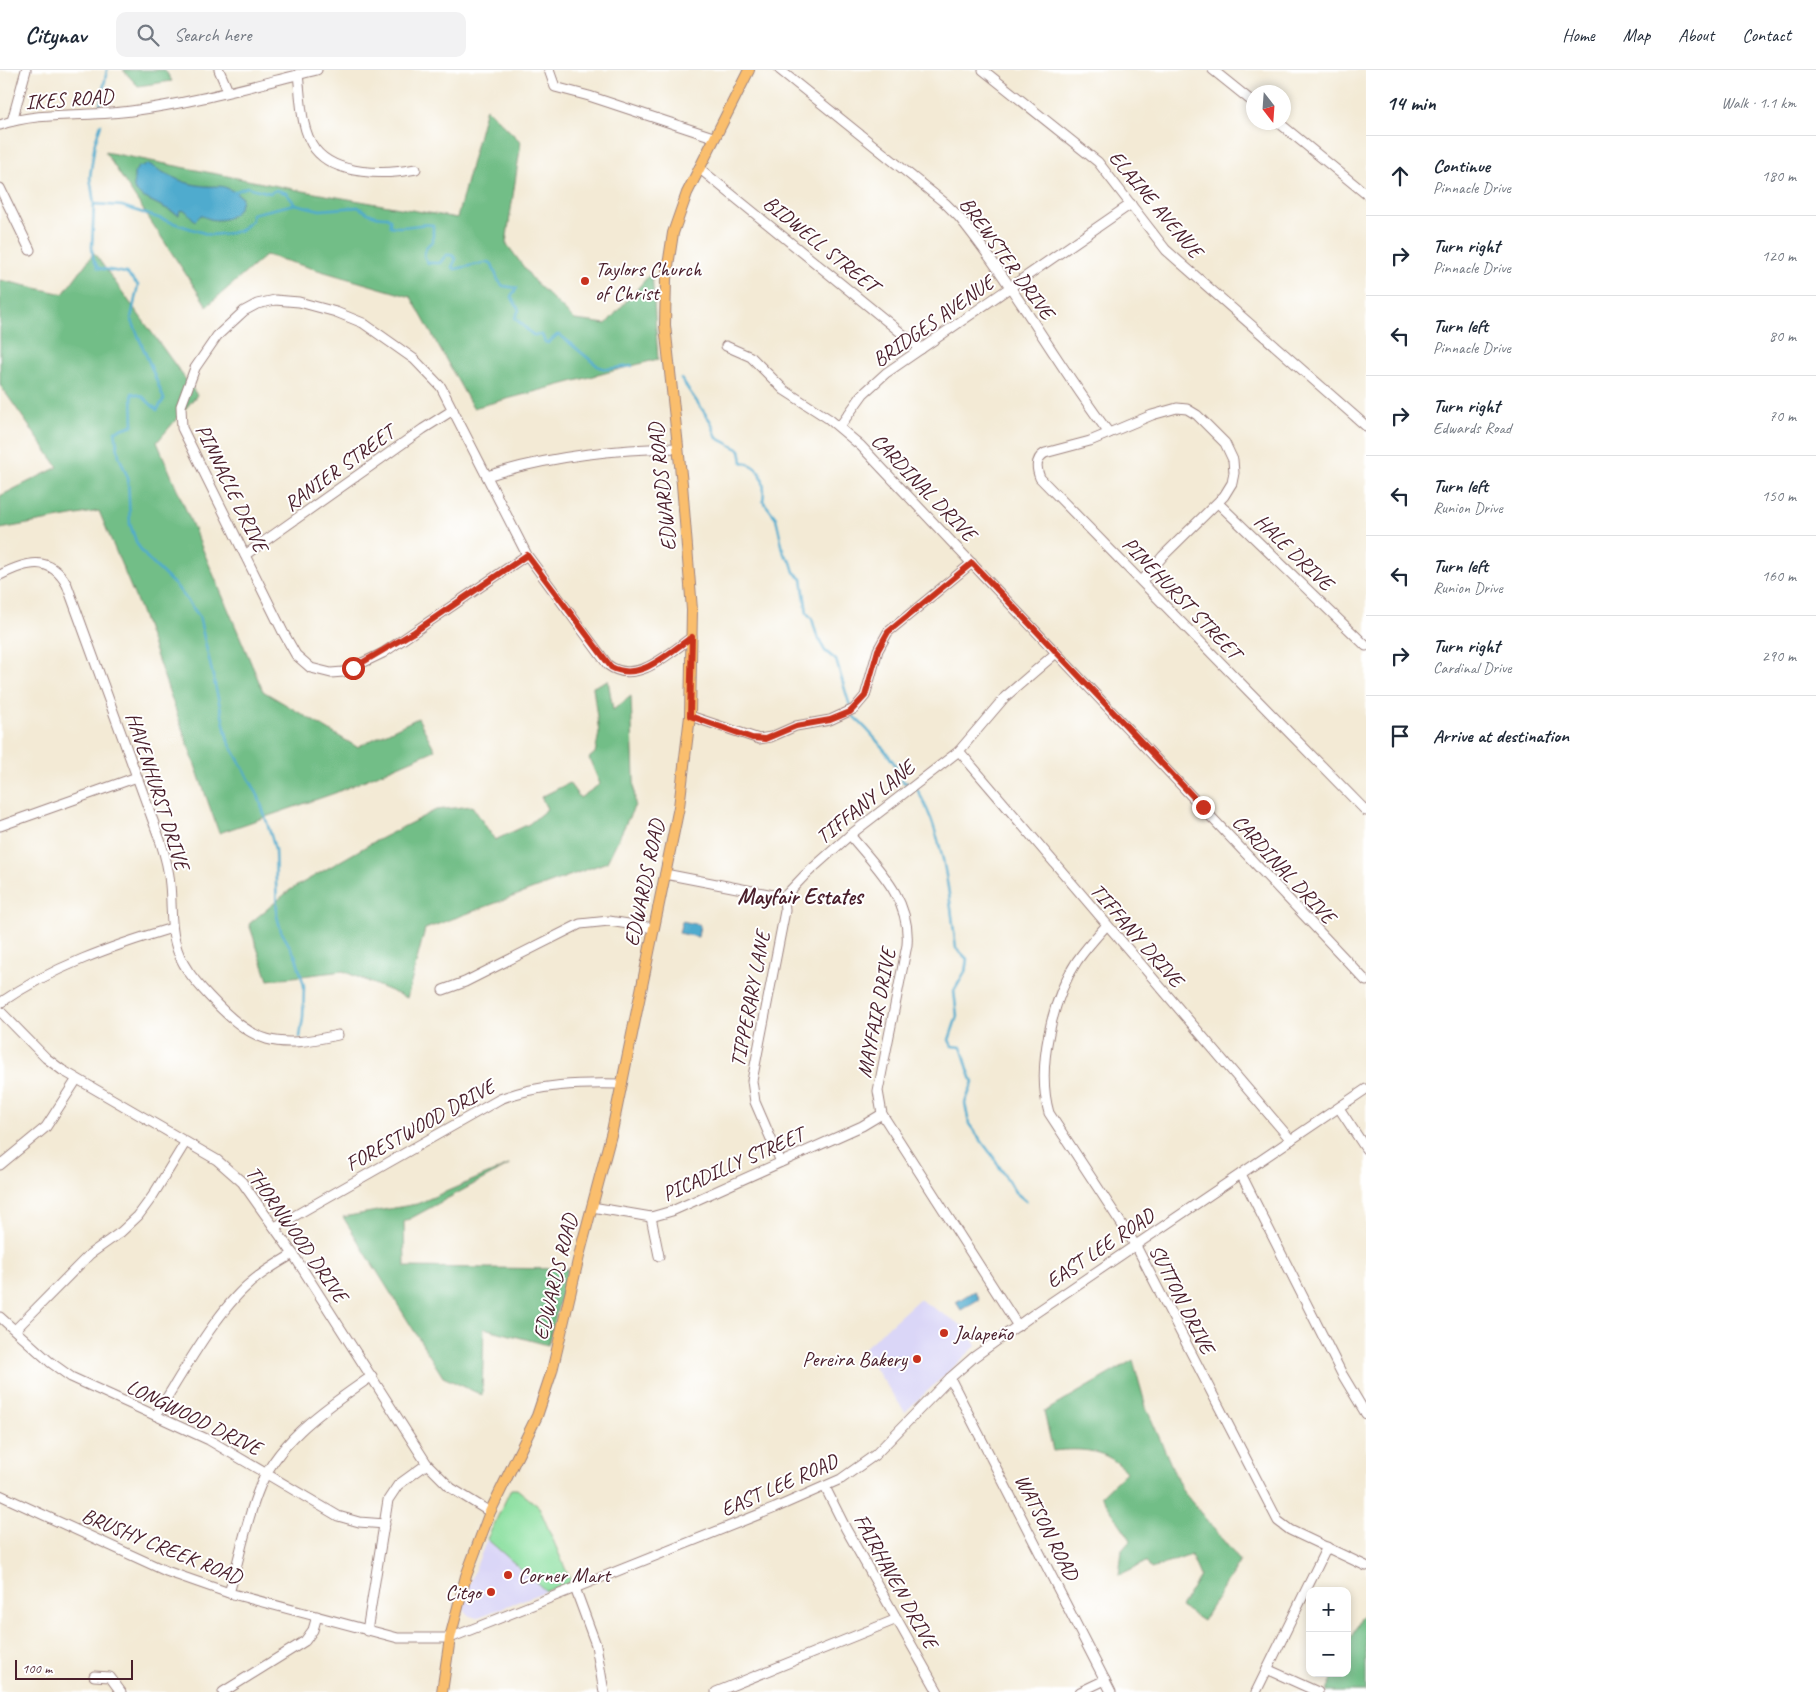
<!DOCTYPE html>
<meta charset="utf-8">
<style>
:root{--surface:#fff;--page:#f2f2f3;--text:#1f2937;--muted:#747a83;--line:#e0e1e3}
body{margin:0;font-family:Caveat,sans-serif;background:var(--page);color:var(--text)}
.controls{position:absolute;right:15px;bottom:15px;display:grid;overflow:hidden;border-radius:10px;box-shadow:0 2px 8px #0003}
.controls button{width:45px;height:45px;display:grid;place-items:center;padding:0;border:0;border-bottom:1px solid var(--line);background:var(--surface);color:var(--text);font:25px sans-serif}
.compass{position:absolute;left:1246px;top:15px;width:45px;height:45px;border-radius:50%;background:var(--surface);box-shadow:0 2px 8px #0003;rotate:163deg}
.scale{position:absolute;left:15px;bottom:12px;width:118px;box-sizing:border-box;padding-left:5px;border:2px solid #4a1f2b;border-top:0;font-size:14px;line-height:18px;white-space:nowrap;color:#4a1f2b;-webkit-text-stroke:4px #fff;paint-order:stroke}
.stop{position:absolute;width:15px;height:15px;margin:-11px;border:4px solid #c8321e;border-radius:50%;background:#fff}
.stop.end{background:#c8321e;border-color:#fff;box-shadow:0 1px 5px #0008}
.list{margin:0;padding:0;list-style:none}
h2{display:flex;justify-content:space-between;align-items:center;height:65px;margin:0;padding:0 20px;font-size:21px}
h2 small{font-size:16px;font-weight:400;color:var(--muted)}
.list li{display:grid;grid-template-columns:32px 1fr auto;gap:15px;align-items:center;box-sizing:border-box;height:80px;padding:0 20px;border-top:1px solid var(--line)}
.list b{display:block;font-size:19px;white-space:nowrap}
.list p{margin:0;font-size:16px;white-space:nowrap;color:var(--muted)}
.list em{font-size:16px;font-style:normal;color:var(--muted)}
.icon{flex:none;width:28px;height:28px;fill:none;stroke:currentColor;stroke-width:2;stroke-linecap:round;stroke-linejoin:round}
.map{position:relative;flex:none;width:1366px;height:1622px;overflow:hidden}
header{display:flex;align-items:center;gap:30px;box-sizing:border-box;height:70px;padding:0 25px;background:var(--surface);border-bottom:1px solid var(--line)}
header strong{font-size:24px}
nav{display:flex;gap:28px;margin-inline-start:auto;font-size:18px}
.search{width:350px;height:45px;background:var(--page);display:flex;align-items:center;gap:12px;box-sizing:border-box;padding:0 18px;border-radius:10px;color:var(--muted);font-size:19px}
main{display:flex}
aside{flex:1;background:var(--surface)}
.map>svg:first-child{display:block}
.built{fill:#dad6f7}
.green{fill:#8de0a1;stroke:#6c8066}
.forest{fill:#72be87;stroke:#5e6e59}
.water{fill:#50abce;stroke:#4d657c}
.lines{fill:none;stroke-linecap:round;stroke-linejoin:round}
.stream{stroke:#50abce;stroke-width:2.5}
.minor-casing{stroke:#9e8480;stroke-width:11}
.major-casing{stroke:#9e8480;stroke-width:12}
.minor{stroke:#fff;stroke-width:9}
.major{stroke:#fabe6d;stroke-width:10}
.route{stroke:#c8321e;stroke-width:6}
.poi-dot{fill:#c8321e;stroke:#fff;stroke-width:2}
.labels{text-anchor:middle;stroke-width:4;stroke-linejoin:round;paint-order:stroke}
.street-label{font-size:21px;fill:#4a1f2b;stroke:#fff}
.poi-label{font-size:21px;fill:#4a1f2b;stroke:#fff;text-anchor:start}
.neighbourhood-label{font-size:22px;font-weight:bold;fill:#4a1f2b;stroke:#fff}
</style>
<header>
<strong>Citynav</strong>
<div class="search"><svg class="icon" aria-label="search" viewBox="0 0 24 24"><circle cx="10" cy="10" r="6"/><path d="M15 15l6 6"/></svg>Search here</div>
<nav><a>Home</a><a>Map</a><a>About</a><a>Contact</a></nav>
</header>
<main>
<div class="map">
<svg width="1366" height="1622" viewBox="0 0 1366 1622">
<rect width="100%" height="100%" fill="#fff"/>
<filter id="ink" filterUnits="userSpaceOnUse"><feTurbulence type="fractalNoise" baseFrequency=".02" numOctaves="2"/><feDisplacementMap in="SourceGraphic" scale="10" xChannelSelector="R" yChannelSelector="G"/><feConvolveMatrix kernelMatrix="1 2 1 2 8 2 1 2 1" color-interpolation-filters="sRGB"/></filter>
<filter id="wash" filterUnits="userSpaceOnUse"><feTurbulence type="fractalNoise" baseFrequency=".0096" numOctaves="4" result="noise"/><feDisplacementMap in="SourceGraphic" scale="20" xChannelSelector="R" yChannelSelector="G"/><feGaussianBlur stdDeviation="1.12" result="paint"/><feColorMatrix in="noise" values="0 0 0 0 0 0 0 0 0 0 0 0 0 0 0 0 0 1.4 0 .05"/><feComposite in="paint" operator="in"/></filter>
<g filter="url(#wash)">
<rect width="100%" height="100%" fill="#f3ead5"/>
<g class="built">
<polygon points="919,1229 966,1258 976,1276 905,1342 862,1280"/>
<polygon points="487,1469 546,1521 476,1548 468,1545 464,1538 467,1520"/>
</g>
<polygon class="green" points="511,1419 517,1419 539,1437 571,1512 546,1521 487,1469"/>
<g class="forest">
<polygon points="123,0 165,0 172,11 138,16"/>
<polygon points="486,38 521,72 506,173 534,211 575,250 606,254 652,202 658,289 473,338 411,227 266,185 207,236 105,82 303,121 457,148"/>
<polygon points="94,183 197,325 157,372 263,621 357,677 418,648 435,680 335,723 219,763 140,539 99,441 0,459 0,426 58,397 0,315 0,210 63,224"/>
<polygon points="608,610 613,640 631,626 635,735 607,792 425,859 407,928 343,901 268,910 249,854 290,820 370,774 436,740 472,736 495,770 529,754 547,739 541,727 569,713 580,728 600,714 589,688 595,683 599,663 593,617"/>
<polygon points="511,1094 404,1152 405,1197 568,1199 548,1275 484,1258 482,1325 443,1307 343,1147 417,1134"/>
<path d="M1133 1290 1146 1337 1182 1420 1240 1491 1203 1551 1181 1537 1200 1506 1191 1485 1151 1499 1146 1492 1119 1505 1122 1480 1131 1470 1101 1426 1126 1402C1108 1379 1081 1378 1053 1381L1044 1342Z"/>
<polygon points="1361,1547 1366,1547 1366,1622 1326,1622 1335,1603 1347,1603 1347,1577"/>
</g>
<g class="water">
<path d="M149 94C162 102 181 113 197 115 221 119 218 110 242 127 241 148 218 156 201 145L195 151 186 141 180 140 179 145 141 126 134 119V103L138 97Z"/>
<polygon points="682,851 700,855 698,867 679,863"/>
<polygon points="974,1221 979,1229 961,1240 956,1232"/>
</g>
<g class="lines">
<g class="stream">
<polyline points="100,36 107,0"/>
<polyline points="101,54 95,72 90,107 94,134 92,177 93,188 98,198 126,203 138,215 131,248 164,329 157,340 142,326 132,323 133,355 115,361 119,386 128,408 130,454 137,474 147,488 177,517 199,546 228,671 258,725 270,762 275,779 277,846 281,861 296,887 304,916 303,948 300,967"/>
<polyline points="234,122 247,117 270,123 276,120 286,123 295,134"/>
<path d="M94 134 122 136 210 165 231 163 241 160 252 150V144L295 134 320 140 358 137C367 143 376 148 387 147L390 149V156C405 160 422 152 433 155V171C427 175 425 178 424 186L428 193H440L446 185H452L456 189 452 197 455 199 489 192 492 194 498 210 503 216 517 218 511 226 519 240 515 248 533 265H542L545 272 548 273 557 265H560L599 297 607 299 632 296"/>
<path d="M681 309 711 352 717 368 740 380 742 392C762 396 766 412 763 431L776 448 784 484 791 492 794 502 802 509 807 543 812 549 817 566 825 581 836 590 850 636"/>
<path d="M853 646C867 658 900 695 903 712L907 713"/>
<path d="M917 719C945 768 949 823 956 878L967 889 965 902 954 921 957 946 949 970 952 976 961 977C966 989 967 1000 973 1012L965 1033 969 1054 994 1088 1015 1122 1026 1131"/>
</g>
</g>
</g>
<g filter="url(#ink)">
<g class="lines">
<defs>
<g id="minor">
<polyline points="219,0 228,21"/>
<polyline points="549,0 555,17 589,26 713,67"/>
<path d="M780 0 945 133 959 147C1014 215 1056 293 1109 363"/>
<polyline points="983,0 1098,92 1166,180 1366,356"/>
<polyline points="1213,0 1254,33"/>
<path d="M298 4C301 27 300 59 315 79 336 106 386 105 416 99"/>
<polyline points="12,51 26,0"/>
<polyline points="1278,52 1366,124"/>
<path d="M0 55C38 41 90 47 131 41 194 33 255 15 317 0"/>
<polyline points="699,98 921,279"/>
<polyline points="0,118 30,180"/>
<polyline points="726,276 751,287 784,320 829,349 861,376 1366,911"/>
<polyline points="840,356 863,324 886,303 1131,134"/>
<path d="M487 406C549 386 613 379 678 378"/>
<polyline points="1219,434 1366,576"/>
<polyline points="245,485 423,359 453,340"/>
<path d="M527 485 383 583 343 602 331 603 311 598 296 585 283 562 182 358 181 336 195 298 217 266 244 241 257 234 275 230 299 232 336 242 363 253 414 289 441 317 527 485 608 595C636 616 669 583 692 567"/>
<path d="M0 505C26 492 50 484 67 515L160 770C165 785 169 800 170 815 172 834 170 854 175 872 180 894 194 910 209 926 255 975 275 979 338 965"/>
<path d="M1142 511 1163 486 1224 426 1232 413 1234 403 1233 390 1225 373 1197 345 1187 339 1177 338 1152 345 1090 371 1045 383C1035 389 1036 398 1040 408L1366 741"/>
<polyline points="690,646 759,669 771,667 796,656 830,650 854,639 865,626 878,580 888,562 972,493"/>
<polyline points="959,681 1291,1070"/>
<polyline points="0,756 137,707"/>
<path d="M850 765C877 798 911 828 907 875L878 1021 882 1044 1018 1256"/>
<polyline points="665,804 784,827 805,805 850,765 959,681 1005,627 1056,583"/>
<path d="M1106 856C1096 867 1086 878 1077 891 1052 929 1036 998 1049 1043L1136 1176 1278 1451 1290 1460 1366 1496"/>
<polyline points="443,920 465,912 580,854 609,851 654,858"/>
<path d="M0 933C52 897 112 876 172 858"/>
<polyline points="0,941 46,988 62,1000 217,1090 242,1112 293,1184 427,1394 451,1418 490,1442"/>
<polyline points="1339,1038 1366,1079"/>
<polyline points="781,1092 755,1032 752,1011 785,841 784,827"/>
<polyline points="0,1095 46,1057 77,1009"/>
<polyline points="1241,1104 1342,1304 1366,1344"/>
<polyline points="592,1137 651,1147 672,1141 862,1056 882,1044"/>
<polyline points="651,1147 659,1186"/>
<path d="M275 1157 500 1029C539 1014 580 1013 622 1014"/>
<polyline points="0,1247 50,1292 71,1307 209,1370 338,1446 359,1452 385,1454"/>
<polyline points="15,1260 90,1184 121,1162 138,1146 152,1127 185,1073"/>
<polyline points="950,1308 1111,1622"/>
<path d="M156 1345C181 1306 215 1243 249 1214 262 1202 278 1193 293 1184"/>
<polyline points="825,1417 846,1459 938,1622"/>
<polyline points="0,1425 166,1501 229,1523 398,1568 450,1568 775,1438 841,1409 875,1385 950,1308 974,1287 1034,1244 1366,1019"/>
<polyline points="575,1518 596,1575 604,1622"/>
<path d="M229 1523C239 1490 245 1456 257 1424 276 1370 328 1337 372 1306"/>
<polyline points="367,1561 388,1430 398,1415 427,1394"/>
<polyline points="1267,1599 1318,1622"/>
<polyline points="94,1606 110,1607 121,1622"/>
<polyline points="223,1622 305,1571 313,1560 317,1546"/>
<polyline points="716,1622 897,1549"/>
<polyline points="1080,1622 1105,1610"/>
<polyline points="1256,1622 1327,1477"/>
</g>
<polyline id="major" points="442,1622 450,1568 466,1506 490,1442 537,1346 552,1301 580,1182 612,1061 679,737 690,646 692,540 682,414 665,255 666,209 673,163 687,123 749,0"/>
</defs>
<use href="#minor" class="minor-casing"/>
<use href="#major" class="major-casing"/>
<use href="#minor" class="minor"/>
<use href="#major" class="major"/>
</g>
</g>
<g class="lines" filter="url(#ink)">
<path class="route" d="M353 598 414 562 527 485 611 597C640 613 669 582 692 567L690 646 752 668 765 669 796 656 830 650 850 642 865 626 878 580 888 562 972 493 1203 737"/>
</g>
<g class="poi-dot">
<circle cx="585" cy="211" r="5"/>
<circle cx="944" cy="1263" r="5"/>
<circle cx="917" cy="1289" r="5"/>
<circle cx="508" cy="1505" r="5"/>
<circle cx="491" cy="1522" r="5"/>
</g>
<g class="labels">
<g class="street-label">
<text transform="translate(69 29) rotate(-4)" y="7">IKES ROAD</text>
<text transform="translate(1156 134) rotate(50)" y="7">ELAINE AVENUE</text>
<text transform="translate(821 174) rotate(39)" y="7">BIDWELL STREET</text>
<text transform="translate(1007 188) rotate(54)" y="7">BREWSTER DRIVE</text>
<text transform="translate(933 251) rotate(-35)" y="7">BRIDGES AVENUE</text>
<text transform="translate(339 398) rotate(-36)" y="7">RANIER STREET</text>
<text transform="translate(662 417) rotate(-96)" y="7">EDWARDS ROAD</text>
<text transform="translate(924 417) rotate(46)" y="7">CARDINAL DRIVE</text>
<text transform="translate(232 418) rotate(64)" y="7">PINNACLE DRIVE</text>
<text transform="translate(1294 482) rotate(44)" y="7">HALE DRIVE</text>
<text transform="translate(1182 528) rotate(46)" y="7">PINEHURST STREET</text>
<text transform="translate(158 721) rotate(72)" y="7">HAVENHURST DRIVE</text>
<text transform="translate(865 732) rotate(-39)" y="7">TIFFANY LANE</text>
<text transform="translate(1284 799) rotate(47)" y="7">CARDINAL DRIVE</text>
<text transform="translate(644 813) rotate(-78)" y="7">EDWARDS ROAD</text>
<text transform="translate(1137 865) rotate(49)" y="7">TIFFANY DRIVE</text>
<text transform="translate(750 929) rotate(-79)" y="7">TIPPERARY LANE</text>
<text transform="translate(876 943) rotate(-79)" y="7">MAYFAIR DRIVE</text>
<text transform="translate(420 1055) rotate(-29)" y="7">FORESTWOOD DRIVE</text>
<text transform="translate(733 1094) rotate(-24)" y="7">PICADILLY STREET</text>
<text transform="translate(297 1164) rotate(55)" y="7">THORNWOOD DRIVE</text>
<text transform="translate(1100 1178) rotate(-34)" y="7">EAST LEE ROAD</text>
<text transform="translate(555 1207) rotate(-76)" y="7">EDWARDS ROAD</text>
<text transform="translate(1182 1229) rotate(63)" y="7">SUTTON DRIVE</text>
<text transform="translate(194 1347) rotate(26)" y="7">LONGWOOD DRIVE</text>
<text transform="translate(779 1415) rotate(-24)" y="7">EAST LEE ROAD</text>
<text transform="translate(1047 1457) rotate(63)" y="7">WATSON ROAD</text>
<text transform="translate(162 1476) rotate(22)" y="7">BRUSHY CREEK ROAD</text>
<text transform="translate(896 1511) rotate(61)" y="7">FAIRHAVEN DRIVE</text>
</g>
<g class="poi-label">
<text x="595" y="206">Taylors Church<tspan x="595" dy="24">of Christ</tspan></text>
<text x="954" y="1270">Jalapeño</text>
<text x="907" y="1296" text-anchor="end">Pereira Bakery</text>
<text x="518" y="1512">Corner Mart</text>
<text x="481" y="1529" text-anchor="end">Citgo</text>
</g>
<g class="neighbourhood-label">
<text x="800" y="834">Mayfair Estates</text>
</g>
</g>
</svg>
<div class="controls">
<button>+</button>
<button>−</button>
</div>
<svg class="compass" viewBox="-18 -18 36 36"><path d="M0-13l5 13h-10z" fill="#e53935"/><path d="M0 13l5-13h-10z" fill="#747a83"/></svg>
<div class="scale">100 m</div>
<div class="stop" style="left:353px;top:598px"></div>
<div class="stop end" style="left:1203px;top:737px"></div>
</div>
<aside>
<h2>14 min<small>Walk · 1.1 km</small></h2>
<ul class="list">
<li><svg class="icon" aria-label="ahead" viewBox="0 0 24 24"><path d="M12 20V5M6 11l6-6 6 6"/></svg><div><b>Continue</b><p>Pinnacle Drive</p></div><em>180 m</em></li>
<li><svg class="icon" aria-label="right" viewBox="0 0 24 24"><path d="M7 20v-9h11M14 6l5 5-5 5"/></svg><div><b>Turn right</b><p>Pinnacle Drive</p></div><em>120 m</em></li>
<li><svg class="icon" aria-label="left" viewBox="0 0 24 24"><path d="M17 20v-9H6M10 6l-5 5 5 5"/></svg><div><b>Turn left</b><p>Pinnacle Drive</p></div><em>80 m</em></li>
<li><svg class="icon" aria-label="right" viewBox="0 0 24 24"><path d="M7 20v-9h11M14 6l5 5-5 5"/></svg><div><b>Turn right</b><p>Edwards Road</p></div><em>70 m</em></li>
<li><svg class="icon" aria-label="left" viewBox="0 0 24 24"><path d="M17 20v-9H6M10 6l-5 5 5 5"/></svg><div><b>Turn left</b><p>Runion Drive</p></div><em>150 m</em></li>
<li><svg class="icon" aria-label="left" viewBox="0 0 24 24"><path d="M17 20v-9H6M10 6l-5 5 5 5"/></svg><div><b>Turn left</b><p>Runion Drive</p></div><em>160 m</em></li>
<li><svg class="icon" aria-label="right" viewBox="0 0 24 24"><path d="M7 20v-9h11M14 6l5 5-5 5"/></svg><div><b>Turn right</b><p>Cardinal Drive</p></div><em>290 m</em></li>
<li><svg class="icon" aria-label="arrive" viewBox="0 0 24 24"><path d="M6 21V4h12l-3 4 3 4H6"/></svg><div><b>Arrive at destination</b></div></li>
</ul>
</aside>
</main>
